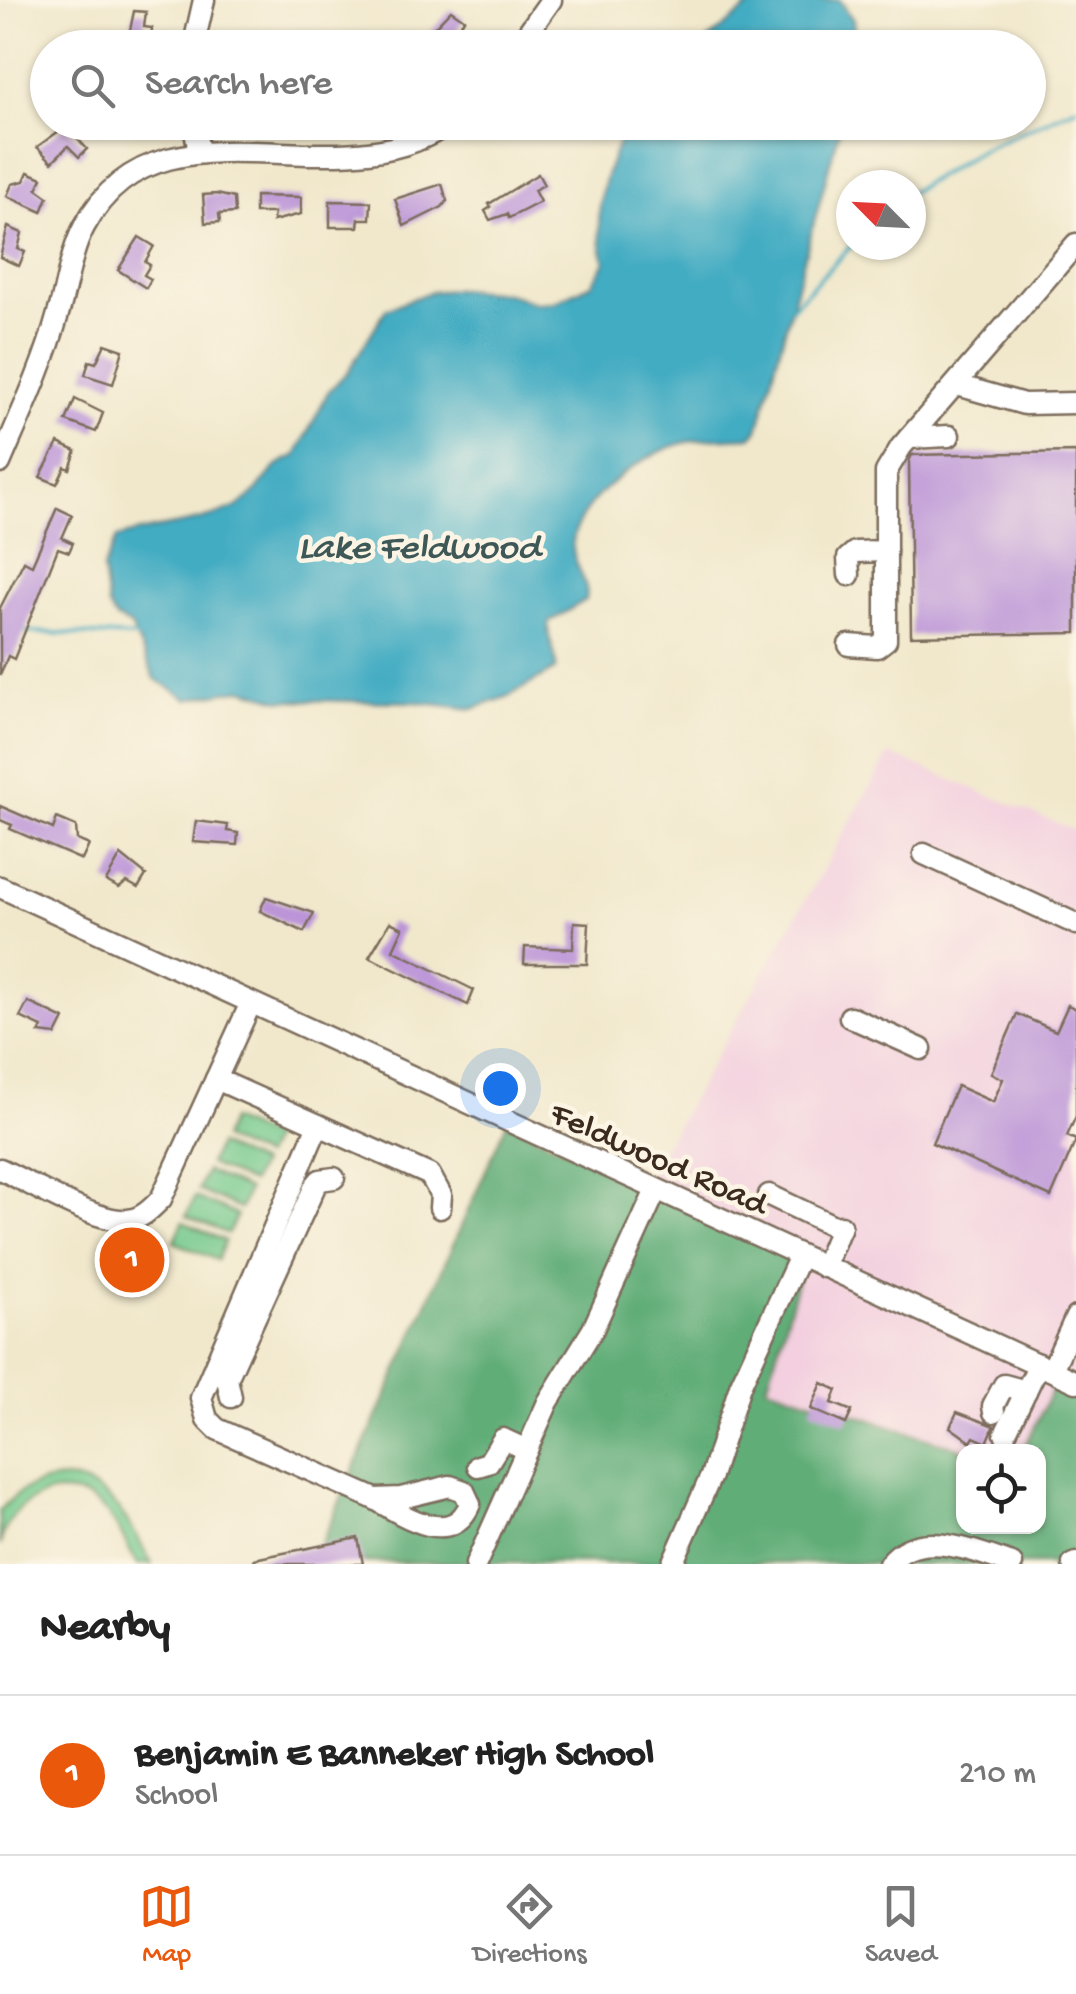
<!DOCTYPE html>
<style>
:root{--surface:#fff;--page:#f6f6f6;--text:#222;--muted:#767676;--line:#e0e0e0;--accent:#ea580c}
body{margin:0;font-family:"Gochi Hand",sans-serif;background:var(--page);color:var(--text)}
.controls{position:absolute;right:30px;bottom:30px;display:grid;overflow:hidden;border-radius:20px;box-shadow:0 2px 8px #0004}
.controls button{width:90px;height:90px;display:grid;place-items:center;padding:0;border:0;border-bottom:2px solid var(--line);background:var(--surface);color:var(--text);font:50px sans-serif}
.compass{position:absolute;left:836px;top:170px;width:90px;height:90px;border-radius:50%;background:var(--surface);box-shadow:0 2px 8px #0004;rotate:294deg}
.you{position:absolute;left:500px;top:1088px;width:35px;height:35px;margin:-25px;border:8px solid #fff;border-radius:50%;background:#1a73e8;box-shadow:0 0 0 15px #1a73e833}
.badge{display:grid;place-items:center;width:65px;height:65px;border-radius:50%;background:var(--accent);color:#fff;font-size:32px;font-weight:700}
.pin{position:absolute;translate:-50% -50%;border:5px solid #fff;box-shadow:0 2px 10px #0006}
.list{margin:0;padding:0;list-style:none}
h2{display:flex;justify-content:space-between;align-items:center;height:130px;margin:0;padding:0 40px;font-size:42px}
h2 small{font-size:32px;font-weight:400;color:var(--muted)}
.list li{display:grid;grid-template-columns:65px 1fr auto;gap:30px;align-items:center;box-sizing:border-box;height:160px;padding:0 40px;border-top:2px solid var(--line)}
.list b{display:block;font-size:38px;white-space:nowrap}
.list p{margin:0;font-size:32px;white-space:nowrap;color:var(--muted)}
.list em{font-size:32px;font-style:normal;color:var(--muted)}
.icon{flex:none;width:55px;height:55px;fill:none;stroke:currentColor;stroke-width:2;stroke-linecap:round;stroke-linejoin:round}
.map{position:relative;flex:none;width:1076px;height:1564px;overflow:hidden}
.search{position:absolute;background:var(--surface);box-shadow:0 2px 8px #0004;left:30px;right:30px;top:30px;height:110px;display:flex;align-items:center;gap:25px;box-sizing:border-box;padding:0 35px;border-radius:55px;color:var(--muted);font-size:38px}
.sheet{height:290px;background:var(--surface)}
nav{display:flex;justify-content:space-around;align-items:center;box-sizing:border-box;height:140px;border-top:2px solid var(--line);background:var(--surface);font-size:28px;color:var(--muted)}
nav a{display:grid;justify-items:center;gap:5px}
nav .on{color:var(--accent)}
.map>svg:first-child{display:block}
.built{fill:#f3cfdf}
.green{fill:#75c98d;stroke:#587a56;stroke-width:2.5}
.forest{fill:#60ad78;stroke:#4e6c4b;stroke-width:2.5}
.water{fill:#43acc2;stroke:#3f6b70;stroke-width:2.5}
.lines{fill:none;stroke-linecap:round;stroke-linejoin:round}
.stream{stroke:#43acc2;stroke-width:4}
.building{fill:#bc95d8}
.minor-casing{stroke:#7b6c5b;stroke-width:25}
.minor{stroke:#fff;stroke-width:20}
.labels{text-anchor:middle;stroke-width:9;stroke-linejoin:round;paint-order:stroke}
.street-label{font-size:35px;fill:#3b2a1e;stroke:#fcf5e5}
.water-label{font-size:38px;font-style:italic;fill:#3e5857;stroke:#fcf5e5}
</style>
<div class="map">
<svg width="1076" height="1564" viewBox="0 0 1076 1564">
<rect width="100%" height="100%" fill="#fcf5e5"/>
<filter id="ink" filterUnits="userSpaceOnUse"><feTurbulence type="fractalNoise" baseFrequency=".01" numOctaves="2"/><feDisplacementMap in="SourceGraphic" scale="20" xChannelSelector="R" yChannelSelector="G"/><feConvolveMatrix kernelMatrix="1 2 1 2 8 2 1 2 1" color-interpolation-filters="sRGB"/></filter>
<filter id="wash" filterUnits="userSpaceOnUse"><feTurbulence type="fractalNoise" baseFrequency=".0048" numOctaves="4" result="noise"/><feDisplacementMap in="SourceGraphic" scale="40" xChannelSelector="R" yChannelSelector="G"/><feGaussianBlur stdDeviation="2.25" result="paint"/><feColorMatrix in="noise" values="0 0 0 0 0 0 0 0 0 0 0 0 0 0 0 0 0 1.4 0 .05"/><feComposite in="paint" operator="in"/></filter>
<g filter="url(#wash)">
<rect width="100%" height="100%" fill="#f1e8cc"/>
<polygon class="built" points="889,754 1076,831 1076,1398 1053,1388 1023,1451 968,1451 767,1386 803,1262 644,1182"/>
<g class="green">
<polygon points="230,1120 272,1138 264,1157 222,1139"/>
<polygon points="218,1145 260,1164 251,1183 209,1164"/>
<polygon points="206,1171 248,1190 240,1209 198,1190"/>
<polygon points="195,1197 237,1215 228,1234 186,1216"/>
<polygon points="183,1222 225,1241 217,1260 174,1242"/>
<path d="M67 1479C115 1487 130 1525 152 1564H137C126 1544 116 1519 97 1504 59 1476 8 1501 0 1546V1511C17 1489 39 1480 67 1479Z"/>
</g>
<polygon class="forest" points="507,1122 803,1262 767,1386 968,1451 964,1452 964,1526 1038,1526 1038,1452 1023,1451 1053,1388 1076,1398 1076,1564 313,1562"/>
<g class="water">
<polygon points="757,0 840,0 853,20 856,47 700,47"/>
<path d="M628 123H841L758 430 751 437C727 439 703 437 680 444 642 455 579 499 573 541 570 562 591 582 586 600L549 622C545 640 558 652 556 669L509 696 473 709 415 702 280 700 243 689 188 699 155 679 131 626 115 618 108 606 103 569 117 538C156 525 201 525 238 506 264 492 265 466 296 456L328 392 349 370 386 309 430 292 457 289 506 293 536 303 554 302 592 284 605 262C590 210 605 169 628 123Z"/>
</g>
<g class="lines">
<g class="stream">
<polyline points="911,192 983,149 1076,107"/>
<polyline points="792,307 852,245"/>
<polyline points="27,632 136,637"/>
</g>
</g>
<g id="blocks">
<g class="building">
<polygon points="451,10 464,19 455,33 463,38 457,48 429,33"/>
<polygon points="134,11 146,12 144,27 152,28 151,43 142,42 142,48 130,48 128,40"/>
<polygon points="66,126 87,149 79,157 68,146 52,162 37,147"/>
<polygon points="28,172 42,178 37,189 48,197 42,212 7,196 12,184 24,181"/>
<polygon points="538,174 544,185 534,190 540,202 509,218 507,214 490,220 485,211 491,207 489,204"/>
<polygon points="442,184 447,201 442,207 404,226 395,199"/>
<polygon points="217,194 234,198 235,213 219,214 220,222 205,223 203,195"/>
<polygon points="255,196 301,197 301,214 273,221 274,213 255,213"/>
<polygon points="330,201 371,202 370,219 359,219 358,227 330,227"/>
<polygon points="8,227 22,233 18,249 25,252 19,266 0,257"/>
<polygon points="139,237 154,246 145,262 150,265 144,275 151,279 146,288 118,270"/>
<polygon points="105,344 123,350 113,384 85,375 89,361 96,363"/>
<polygon points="75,399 103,413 96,432 66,421"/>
<polygon points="58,443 76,451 70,469 65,467 57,484 40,477"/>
<polygon points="1076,452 1076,633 911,636 909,461 912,455"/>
<polygon points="57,508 72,515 62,538 73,543 69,552 58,548 14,659 8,656 0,675 0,608 24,561 32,565"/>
<polygon points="0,806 53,829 57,818 76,826 77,840 89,845 82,860 10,829 12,825 0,820"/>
<polygon points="196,821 228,825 227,831 238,833 237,845 193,842"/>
<polygon points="121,855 146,875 138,888 127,882 119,888 106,881"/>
<polygon points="266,897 314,913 304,932 260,911"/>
<polygon points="390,922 403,928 393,950 474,990 468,1005 369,957"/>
<polygon points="574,922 589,923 587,964 524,964 525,947 573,949"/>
<polygon points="28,1002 64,1019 56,1035 39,1033 42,1027 20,1017"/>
<polygon points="1068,1005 1076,1009 1076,1116 1067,1136 1076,1140 1051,1197 932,1143 957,1086 993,1102 1003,1079 991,1073 1017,1014 1056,1031"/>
<polygon points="822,1383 837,1390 832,1403 852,1411 846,1424 811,1409"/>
<polygon points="957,1412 994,1426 987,1443 974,1437 971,1442 950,1427"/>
<polygon points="358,1538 363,1564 255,1564 254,1559"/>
</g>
</g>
</g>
<g filter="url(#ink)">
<use href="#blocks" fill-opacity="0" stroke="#7b6c5b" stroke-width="2.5"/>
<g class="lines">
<defs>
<g id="minor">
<polyline points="193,48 204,0"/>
<polyline points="517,48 551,0"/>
<polyline points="193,122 199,151"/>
<polyline points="957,385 1024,404 1076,403"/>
<polyline points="909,438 949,436"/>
<path d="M0 463C21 414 44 365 58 314 67 286 70 254 84 227 159 85 341 204 450 122"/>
<polyline points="849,575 848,558 855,552 886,551"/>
<polyline points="849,645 877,647 886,640 886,472 901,447 1076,244"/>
<polyline points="924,854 1076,924"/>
<polyline points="0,887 1076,1382"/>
<polyline points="850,1017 921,1049"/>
<polyline points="216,1079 430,1175 441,1195 440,1208"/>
<polyline points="318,1125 201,1398 207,1419 217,1429 375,1499"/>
<path d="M0 1169C31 1183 95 1223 128 1220 142 1219 152 1208 161 1199L250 1005"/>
<polyline points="769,1195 840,1229"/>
<polyline points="824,1267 841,1226"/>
<polyline points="1052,1370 1076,1317"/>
<polyline points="231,1397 227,1379 315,1186 320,1180 334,1178"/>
<polyline points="994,1412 993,1406 1004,1385 1026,1391"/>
<polyline points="1005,1434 1039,1364"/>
<polyline points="478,1466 488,1463 503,1439 527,1450"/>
<path d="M450 1486 464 1491 470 1504C452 1547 406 1518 375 1499L401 1498Z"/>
<polyline points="476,1564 548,1402 593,1329 656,1190"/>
<polyline points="672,1564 711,1476 740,1386 800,1256"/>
<path d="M889 1564C918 1526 976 1552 1012 1564"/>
<polyline points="1073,1564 1076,1563"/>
</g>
</defs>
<use href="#minor" class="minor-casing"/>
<use href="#minor" class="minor"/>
</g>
</g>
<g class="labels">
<g class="street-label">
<text transform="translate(660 1156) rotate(24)" y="12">Feldwood Road</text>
</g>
<g class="water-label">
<text x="419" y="557">Lake Feldwood</text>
</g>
</g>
</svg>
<div class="controls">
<button><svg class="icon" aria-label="locate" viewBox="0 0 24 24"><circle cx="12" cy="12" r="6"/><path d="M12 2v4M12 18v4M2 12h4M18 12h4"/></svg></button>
</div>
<svg class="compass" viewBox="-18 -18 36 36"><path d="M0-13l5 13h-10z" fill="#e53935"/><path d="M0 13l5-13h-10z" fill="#767676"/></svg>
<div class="you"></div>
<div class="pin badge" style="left:132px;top:1260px">1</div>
<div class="search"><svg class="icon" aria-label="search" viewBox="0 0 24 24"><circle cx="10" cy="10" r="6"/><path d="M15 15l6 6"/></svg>Search here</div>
</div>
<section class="sheet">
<h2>Nearby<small></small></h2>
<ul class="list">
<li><span class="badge">1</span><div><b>Benjamin E Banneker High School</b><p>School</p></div><em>210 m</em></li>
</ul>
</section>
<nav>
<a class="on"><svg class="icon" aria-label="map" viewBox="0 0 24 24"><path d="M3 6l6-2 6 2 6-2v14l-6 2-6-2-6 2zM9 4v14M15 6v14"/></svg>Map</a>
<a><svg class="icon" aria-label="directions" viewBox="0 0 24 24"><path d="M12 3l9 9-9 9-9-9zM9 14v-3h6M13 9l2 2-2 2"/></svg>Directions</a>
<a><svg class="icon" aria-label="saved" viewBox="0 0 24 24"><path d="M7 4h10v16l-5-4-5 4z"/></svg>Saved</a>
</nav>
